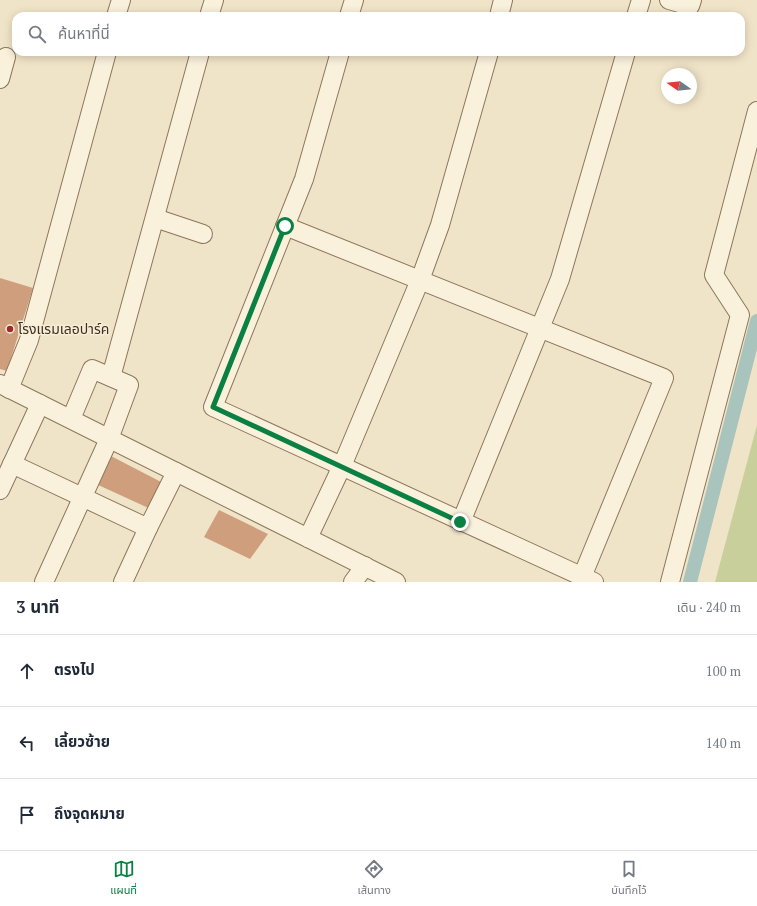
<!DOCTYPE html>
<html lang="th">
<meta charset="utf-8">
<style>
:root{--surface:#fff;--page:#f2f2f3;--text:#1f2937;--muted:#747a83;--line:#e0e1e3;--accent:#0b8043}
body{margin:0;font-family:"PT Serif","Noto Sans Thai",serif;background:var(--page);color:var(--text)}
.compass{position:absolute;left:661px;top:68px;width:36px;height:36px;border-radius:50%;background:var(--surface);box-shadow:0 2px 10px #0003;rotate:284deg}
.stop{position:absolute;width:12px;height:12px;margin:-9px;border:3px solid #0b8043;border-radius:50%;background:#fff}
.stop.end{background:#0b8043;border-color:#fff;box-shadow:0 1px 4px #0008}
.list{margin:0;padding:0;list-style:none}
h2{display:flex;justify-content:space-between;align-items:center;height:52px;margin:0;padding:0 16px;font-size:17px}
h2 small{font-size:13px;font-weight:400;color:var(--muted)}
.list li{display:grid;grid-template-columns:26px 1fr auto;gap:12px;align-items:center;box-sizing:border-box;height:72px;padding:0 16px;border-top:1px solid var(--line)}
.list b{display:block;font-size:15px;white-space:nowrap}
.list em{font-size:13px;font-style:normal;color:var(--muted)}
.icon{flex:none;width:22px;height:22px;fill:none;stroke:currentColor;stroke-width:2;stroke-linecap:round;stroke-linejoin:round}
.map{position:relative;flex:none;width:757px;height:582px;overflow:hidden}
.search{position:absolute;background:var(--surface);box-shadow:0 2px 10px #0003;left:12px;right:12px;top:12px;height:44px;display:flex;align-items:center;gap:10px;box-sizing:border-box;padding:0 14px;border-radius:12px;color:var(--muted);font-size:15px}
.sheet{height:268px;background:var(--surface)}
nav{display:flex;justify-content:space-around;align-items:center;box-sizing:border-box;height:56px;border-top:1px solid var(--line);background:var(--surface);font-size:11px;color:var(--muted)}
nav a{display:grid;justify-items:center;gap:2px}
nav .on{color:var(--accent)}
.map>svg:first-child{display:block}
.green{fill:#c9cf9b}
.lines{fill:none;stroke-linecap:round;stroke-linejoin:round}
.canal{stroke:#a9c4bc;stroke-width:14}
.building{fill:#cf9f7d}
.minor-casing{stroke:#8d765c;stroke-width:20}
.minor{stroke:#faf1dc;stroke-width:18}
.route{stroke:#0b8043;stroke-width:5}
.poi-dot{fill:#9e2a2b;stroke:#f7eed8;stroke-width:1.5}
.labels{text-anchor:middle;stroke-width:3;stroke-linejoin:round;paint-order:stroke}
.poi-label{font-size:14px;fill:#3d2e20;stroke:#f7eed8;text-anchor:start}
</style>
<div class="map">
<svg width="757" height="582" viewBox="0 0 757 582">
<rect width="100%" height="100%" fill="#f0e4c8"/>
<polygon class="green" points="757,425 757,582 715,582"/>
<g class="lines">
<polyline class="canal" points="690,582 757,321"/>
</g>
<g class="building">
<polygon points="0,278 33,288 7,371 0,369"/>
<polygon points="109,455 167,485 155,511 96,484"/>
<polygon points="219,510 268,534 250,559 204,537"/>
</g>
<g class="lines">
<defs>
<g id="minor">
<polyline points="669,0 690,6 692,0"/>
<polyline points="116,16 121,0"/>
<polyline points="209,16 214,0"/>
<polyline points="349,16 354,0"/>
<polyline points="499,16 503,0"/>
<polyline points="636,16 641,0"/>
<polyline points="340,52 304,179 213,407 594,582"/>
<polyline points="0,79 6,57"/>
<polyline points="155,218 203,234"/>
<polyline points="285,226 664,378 582,577"/>
<polyline points="111,377 200,52"/>
<polyline points="0,384 396,582"/>
<polyline points="9,389 29,340 107,52"/>
<polyline points="12,464 148,528 123,582"/>
<polyline points="0,490 40,404"/>
<polyline points="461,522 560,279 626,52"/>
<polyline points="148,528 176,472"/>
<polyline points="308,538 342,466 420,280 440,225 489,52"/>
<polyline points="44,582 109,439 129,385 92,369 71,419"/>
<polyline points="353,582 365,566"/>
<polyline points="670,582 740,315 714,275 757,111"/>
</g>
</defs>
<use href="#minor" class="minor-casing"/>
<use href="#minor" class="minor"/>
</g>
<g class="lines">
<polyline class="route" points="285,226 213,407 460,522"/>
</g>
<circle class="poi-dot" cx="10" cy="329" r="4"/>
<g class="labels">
<g class="poi-label">
<text x="18" y="334">โรงแรมเลอปาร์ค</text>
</g>
</g>
</svg>
<svg class="compass" viewBox="-18 -18 36 36"><path d="M0-13l5 13h-10z" fill="#e53935"/><path d="M0 13l5-13h-10z" fill="#747a83"/></svg>
<div class="stop" style="left:285px;top:226px"></div>
<div class="stop end" style="left:460px;top:522px"></div>
<div class="search"><svg class="icon" aria-label="search" viewBox="0 0 24 24"><circle cx="10" cy="10" r="6"/><path d="M15 15l6 6"/></svg>ค้นหาที่นี่</div>
</div>
<section class="sheet">
<h2>3 นาที<small>เดิน · 240 m</small></h2>
<ul class="list">
<li><svg class="icon" aria-label="ahead" viewBox="0 0 24 24"><path d="M12 20V5M6 11l6-6 6 6"/></svg><div><b>ตรงไป</b></div><em>100 m</em></li>
<li><svg class="icon" aria-label="left" viewBox="0 0 24 24"><path d="M17 20v-9H6M10 6l-5 5 5 5"/></svg><div><b>เลี้ยวซ้าย</b></div><em>140 m</em></li>
<li><svg class="icon" aria-label="arrive" viewBox="0 0 24 24"><path d="M6 21V4h12l-3 4 3 4H6"/></svg><div><b>ถึงจุดหมาย</b></div></li>
</ul>
</section>
<nav>
<a class="on"><svg class="icon" aria-label="map" viewBox="0 0 24 24"><path d="M3 6l6-2 6 2 6-2v14l-6 2-6-2-6 2zM9 4v14M15 6v14"/></svg>แผนที่</a>
<a><svg class="icon" aria-label="directions" viewBox="0 0 24 24"><path d="M12 3l9 9-9 9-9-9zM9 14v-3h6M13 9l2 2-2 2"/></svg>เส้นทาง</a>
<a><svg class="icon" aria-label="saved" viewBox="0 0 24 24"><path d="M7 4h10v16l-5-4-5 4z"/></svg>บันทึกไว้</a>
</nav>
